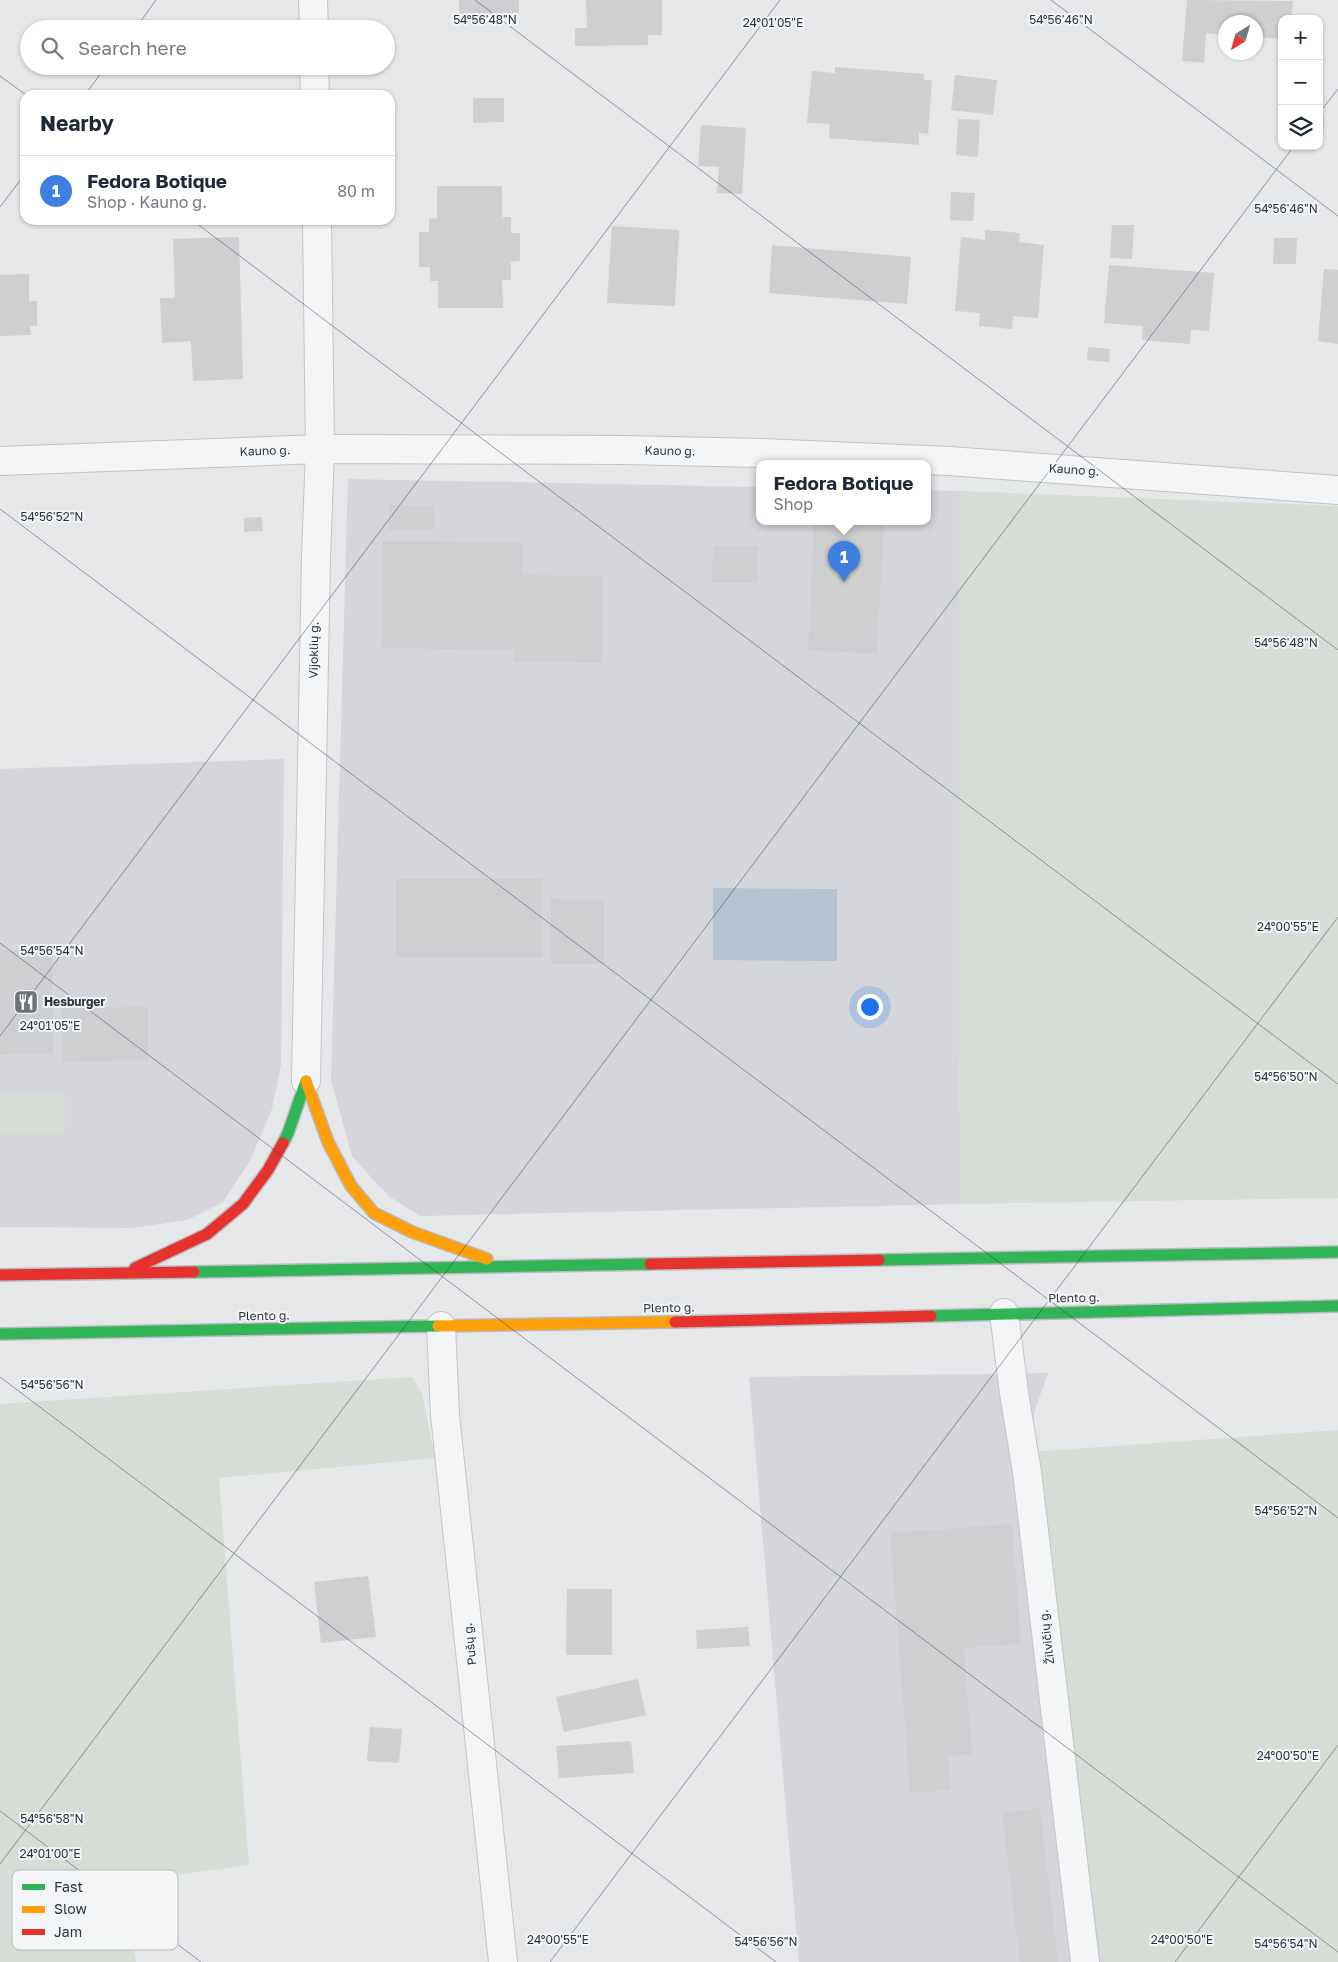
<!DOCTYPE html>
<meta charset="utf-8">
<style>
:root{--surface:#fff;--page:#f2f2f3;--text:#1f2937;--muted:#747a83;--line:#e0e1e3;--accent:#1a73e8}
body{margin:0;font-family:"Golos Text",sans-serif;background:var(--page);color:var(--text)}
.controls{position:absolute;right:15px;top:15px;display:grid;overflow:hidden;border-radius:10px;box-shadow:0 1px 4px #0004}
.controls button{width:45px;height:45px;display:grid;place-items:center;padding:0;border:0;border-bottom:1px solid var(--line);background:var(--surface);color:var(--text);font:25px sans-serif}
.compass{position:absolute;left:1218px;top:15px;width:45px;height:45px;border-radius:50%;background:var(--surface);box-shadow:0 1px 4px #0004;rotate:217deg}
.you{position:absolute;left:869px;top:1006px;width:18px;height:18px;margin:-12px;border:4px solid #fff;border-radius:50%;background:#1a73e8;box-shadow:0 0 0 8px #1a73e833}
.badge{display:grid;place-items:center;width:32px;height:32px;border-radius:50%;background:var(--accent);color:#fff;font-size:16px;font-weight:700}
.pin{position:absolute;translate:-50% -41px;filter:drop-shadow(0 1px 2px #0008)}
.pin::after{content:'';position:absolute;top:26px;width:18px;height:15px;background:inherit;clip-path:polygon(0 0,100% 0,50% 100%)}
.popup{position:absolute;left:756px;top:460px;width:175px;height:65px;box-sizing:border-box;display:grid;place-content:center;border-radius:10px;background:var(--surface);filter:drop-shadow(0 1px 4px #0005);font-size:16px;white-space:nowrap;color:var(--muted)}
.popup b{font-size:19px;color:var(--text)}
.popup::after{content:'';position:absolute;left:50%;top:100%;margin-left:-10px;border:10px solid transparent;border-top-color:var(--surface)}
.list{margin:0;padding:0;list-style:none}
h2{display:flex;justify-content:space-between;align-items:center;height:65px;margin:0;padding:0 20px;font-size:21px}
h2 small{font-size:16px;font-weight:400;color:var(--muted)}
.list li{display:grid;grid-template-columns:32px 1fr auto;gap:15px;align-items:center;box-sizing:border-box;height:70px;padding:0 20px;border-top:1px solid var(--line)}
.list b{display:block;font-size:19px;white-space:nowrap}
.list p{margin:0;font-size:16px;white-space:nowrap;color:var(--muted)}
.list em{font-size:16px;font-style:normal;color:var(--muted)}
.icon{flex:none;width:28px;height:28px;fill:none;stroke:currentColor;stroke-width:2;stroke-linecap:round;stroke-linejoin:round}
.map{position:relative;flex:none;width:1338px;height:1962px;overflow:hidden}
.search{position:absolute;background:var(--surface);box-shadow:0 1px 4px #0004;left:20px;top:20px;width:375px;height:55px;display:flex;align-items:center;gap:12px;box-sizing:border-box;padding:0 18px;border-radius:28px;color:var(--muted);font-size:19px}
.panel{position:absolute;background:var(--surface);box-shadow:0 1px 4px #0004;left:20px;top:90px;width:375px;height:135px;border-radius:15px}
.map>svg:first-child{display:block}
.built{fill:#d4d6dc}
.green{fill:#d6dcd6}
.water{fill:#b7c3d0}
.building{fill:#cdcfd1}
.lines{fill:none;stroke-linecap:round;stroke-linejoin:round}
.street-casing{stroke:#c3c5c7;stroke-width:30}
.fast-casing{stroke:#b8babd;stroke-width:14}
.slow-casing{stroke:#b8babd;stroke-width:14}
.jam-casing{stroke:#b8babd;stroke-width:14}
.street{stroke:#f4f5f6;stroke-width:28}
.fast{stroke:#30b455;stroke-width:11}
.slow{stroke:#ff9f0a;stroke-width:11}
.jam{stroke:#e5322d;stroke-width:11}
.ticks{fill:none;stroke:#2d3441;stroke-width:1;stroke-opacity:0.45}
.labels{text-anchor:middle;stroke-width:4;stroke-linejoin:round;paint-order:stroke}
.street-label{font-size:12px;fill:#2d3441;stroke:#f3f5f7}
.poi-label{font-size:12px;font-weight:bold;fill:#2d3441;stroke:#f3f5f7;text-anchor:start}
.key{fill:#f3f5f7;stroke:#b8bbc0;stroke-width:1}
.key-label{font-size:14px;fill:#2d3441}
.ticks-label{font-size:12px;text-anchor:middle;fill:#2d3441;stroke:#f3f5f7;stroke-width:4;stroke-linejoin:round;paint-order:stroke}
</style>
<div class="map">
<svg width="1338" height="1962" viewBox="0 0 1338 1962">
<rect width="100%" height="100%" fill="#e5e7e9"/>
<g class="built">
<polygon points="348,479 760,487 760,521 928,521 928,490 959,491 959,1059 961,1204 420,1216 387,1195 352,1156 331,1080"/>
<polygon points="284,759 281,1065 272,1109 250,1161 223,1202 187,1220 133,1228 0,1227 0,769"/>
<polygon points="1048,1373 1035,1410 1031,1452 1101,1951 1105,1962 799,1962 749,1377"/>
</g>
<g class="green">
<polygon points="959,491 1338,506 1338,1198 961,1204 959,1059"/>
<polygon points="65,1092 65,1134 0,1134 0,1093"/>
<polygon points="412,1377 422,1393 435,1458 219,1478 249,1865 122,1882 136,1962 0,1962 0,1404"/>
<polygon points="1338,1430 1338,1962 1105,1962 1101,1951 1031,1452"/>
</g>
<polygon class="water" points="713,888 837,889 837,961 713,960"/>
<g class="building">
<polygon points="459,0 519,0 519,13 459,14"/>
<polygon points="586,0 662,0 662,35 648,35 648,45 575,46 575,28 587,28"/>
<polygon points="1187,0 1293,1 1291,19 1282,19 1282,39 1256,37 1256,22 1226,22 1226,35 1206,33 1204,63 1182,61"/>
<polygon points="835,67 924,74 924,80 932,80 928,134 919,133 919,145 829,138 830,124 807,123 812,71 835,73"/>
<polygon points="955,75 997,80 993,115 951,110"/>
<polygon points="473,98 504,98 504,122 473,123"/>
<polygon points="1319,117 1324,118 1323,137 1319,137"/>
<polygon points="958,119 980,120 978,157 956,155"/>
<polygon points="701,125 746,128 742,194 717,193 719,167 698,166"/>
<polygon points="437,186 502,186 502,217 511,217 511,233 520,233 520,261 511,262 511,280 502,280 503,308 438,308 438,281 430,281 430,267 419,267 419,232 429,232 429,219 437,218"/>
<polygon points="951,192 975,193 973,221 950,220"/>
<polygon points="1112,225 1134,225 1132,259 1110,258"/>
<polygon points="612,226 679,230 675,306 607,303"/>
<polygon points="985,230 1020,233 1019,242 1044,245 1038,318 1013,316 1012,329 979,326 980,313 955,311 961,237 985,240"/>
<polygon points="239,237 243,379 193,381 191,341 162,343 160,298 175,298 173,239"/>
<polygon points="1274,238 1297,238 1296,264 1273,264"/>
<polygon points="772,245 911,257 907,304 769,293"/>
<polygon points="1109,265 1214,273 1209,331 1191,330 1190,344 1142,340 1143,326 1104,323"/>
<polygon points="1324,269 1338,270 1338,344 1318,341"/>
<polygon points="29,274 29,301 37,301 37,326 30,326 31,335 0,336 0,275"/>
<polygon points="1088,347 1110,349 1109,362 1087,360"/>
<polygon points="389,505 434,506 434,530 389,530"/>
<polygon points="262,517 263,531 244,532 244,518"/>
<polygon points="814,521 884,522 877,654 808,650"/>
<polygon points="383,541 523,543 522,575 602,576 602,663 513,662 514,650 382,648"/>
<polygon points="713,546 758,546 758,583 712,583"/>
<rect x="396" y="879" width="147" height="78"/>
<polygon points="551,899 604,900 604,964 551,964"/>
<polygon points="0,950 52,950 53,1054 0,1055"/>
<polygon points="148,1007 148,1060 63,1062 62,1008"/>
<polygon points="1012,1524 1021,1644 964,1648 972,1754 948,1756 951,1790 910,1793 890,1533"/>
<polygon points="368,1576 376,1637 321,1643 314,1582"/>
<polygon points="567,1589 612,1589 612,1655 566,1655"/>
<polygon points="748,1627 750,1646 697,1649 696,1630"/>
<polygon points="638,1679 646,1715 564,1732 556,1697"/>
<polygon points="370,1727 402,1729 399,1763 367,1761"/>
<polygon points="631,1741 634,1773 559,1778 556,1746"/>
<polygon points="1040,1808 1058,1962 1020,1962 1002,1813"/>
</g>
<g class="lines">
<defs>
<g id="street">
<polyline points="313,0 314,29"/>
<polyline points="314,66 315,95"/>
<polyline points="0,461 320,449 624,450 761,453 949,461 1338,490"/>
<polyline points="306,1081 316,557 320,449 317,220"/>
<polyline points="1004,1313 1014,1393 1027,1472 1085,1962"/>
<polyline points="441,1326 445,1415 503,1962"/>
</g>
<g id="fast">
<polyline points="283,1143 288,1133 306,1081"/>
<polyline points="879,1260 1338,1252"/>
<polyline points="194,1272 650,1264"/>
<polyline points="931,1316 1338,1306"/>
<polyline points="0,1334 438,1326"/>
</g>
<g id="slow">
<polyline points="306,1081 328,1142 351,1186 374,1213 412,1232 487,1259"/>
<polyline points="438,1326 675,1322"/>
</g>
<g id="jam">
<polyline points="650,1264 879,1260"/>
<polyline points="135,1268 207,1234 243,1204 268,1170 283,1143"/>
<polyline points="0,1275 194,1272"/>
<polyline points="675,1322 931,1316"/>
</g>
</defs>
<use href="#street" class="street-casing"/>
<use href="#fast" class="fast-casing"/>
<use href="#slow" class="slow-casing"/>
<use href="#jam" class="jam-casing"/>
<use href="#street" class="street"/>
<use href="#fast" class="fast"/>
<use href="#slow" class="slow"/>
<use href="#jam" class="jam"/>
</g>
<path class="ticks" d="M475 0 1338 650M1051 0 1338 216M135 29 156 0M0 76 26 95M85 95 106 66M1319 113 1338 89M0 207 25 174M192 220 1338 1084M0 509 1338 1518M0 943 1338 1952M0 1036 780 0M0 1377 776 1962M0 1811 201 1962M0 1864 1294 146M550 1962 1338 917M1175 1962 1338 1745"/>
<defs>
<symbol id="restaurant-square" viewBox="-11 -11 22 22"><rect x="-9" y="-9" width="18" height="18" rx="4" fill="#6d737c" stroke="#f3f5f7"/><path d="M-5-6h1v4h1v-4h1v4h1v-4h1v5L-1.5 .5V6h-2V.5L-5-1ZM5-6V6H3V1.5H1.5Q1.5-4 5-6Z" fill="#fff"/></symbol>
</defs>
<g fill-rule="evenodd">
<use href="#restaurant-square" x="12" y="988" width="28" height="28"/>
</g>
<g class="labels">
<g class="street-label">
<text transform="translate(265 451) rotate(-2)" y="4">Kauno g.</text>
<text transform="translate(670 451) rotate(1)" y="4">Kauno g.</text>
<text transform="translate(1074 470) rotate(4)" y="4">Kauno g.</text>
<text transform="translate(314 650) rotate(-89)" y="4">Vijoklių g.</text>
<text transform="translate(1074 1298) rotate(-1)" y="4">Plento g.</text>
<text transform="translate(669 1308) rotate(-1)" y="4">Plento g.</text>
<text transform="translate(264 1316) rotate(-1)" y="4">Plento g.</text>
<text transform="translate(1047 1637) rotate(-97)" y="4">Žilvičių g.</text>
<text transform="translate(470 1644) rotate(-96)" y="4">Pušų g.</text>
</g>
<g class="poi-label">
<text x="44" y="1006">Hesburger</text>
</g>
</g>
<rect x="12" y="1870" width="166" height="80" rx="8" class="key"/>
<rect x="22" y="1884" width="23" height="6" fill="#30b455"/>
<rect x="22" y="1906" width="23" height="7" fill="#ff9f0a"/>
<rect x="22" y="1929" width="23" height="6" fill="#e5322d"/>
<g class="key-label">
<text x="54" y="1892">Fast</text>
<text x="54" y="1914">Slow</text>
<text x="54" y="1937">Jam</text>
</g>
<g class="ticks-label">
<text x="485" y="24">54°56'48"N</text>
<text x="1061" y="24">54°56'46"N</text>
<text x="773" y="27">24°01'05"E</text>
<text x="1286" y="213">54°56'46"N</text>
<text x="52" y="521">54°56'52"N</text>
<text x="1286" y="647">54°56'48"N</text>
<text x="1288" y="931">24°00'55"E</text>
<text x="52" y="955">54°56'54"N</text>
<text x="50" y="1030">24°01'05"E</text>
<text x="1286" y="1081">54°56'50"N</text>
<text x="52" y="1389">54°56'56"N</text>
<text x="1286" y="1515">54°56'52"N</text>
<text x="1288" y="1760">24°00'50"E</text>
<text x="52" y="1823">54°56'58"N</text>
<text x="50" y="1858">24°01'00"E</text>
<text x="558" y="1944">24°00'55"E</text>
<text x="1182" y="1944">24°00'50"E</text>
<text x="766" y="1946">54°56'56"N</text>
<text x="1286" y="1948">54°56'54"N</text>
</g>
</svg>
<div class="controls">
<button>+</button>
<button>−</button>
<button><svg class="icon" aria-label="layers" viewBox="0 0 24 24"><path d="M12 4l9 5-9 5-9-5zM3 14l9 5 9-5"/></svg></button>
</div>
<svg class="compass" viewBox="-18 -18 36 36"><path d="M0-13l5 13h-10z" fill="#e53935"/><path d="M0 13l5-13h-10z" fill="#747a83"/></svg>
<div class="you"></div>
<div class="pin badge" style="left:844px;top:582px;background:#3f7fe0">1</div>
<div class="popup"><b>Fedora Botique</b>Shop</div>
<div class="search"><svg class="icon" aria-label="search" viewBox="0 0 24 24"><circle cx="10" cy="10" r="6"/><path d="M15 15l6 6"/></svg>Search here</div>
<section class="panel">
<h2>Nearby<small></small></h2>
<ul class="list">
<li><span class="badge" style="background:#3f7fe0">1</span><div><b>Fedora Botique</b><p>Shop · Kauno g.</p></div><em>80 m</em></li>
</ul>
</section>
</div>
